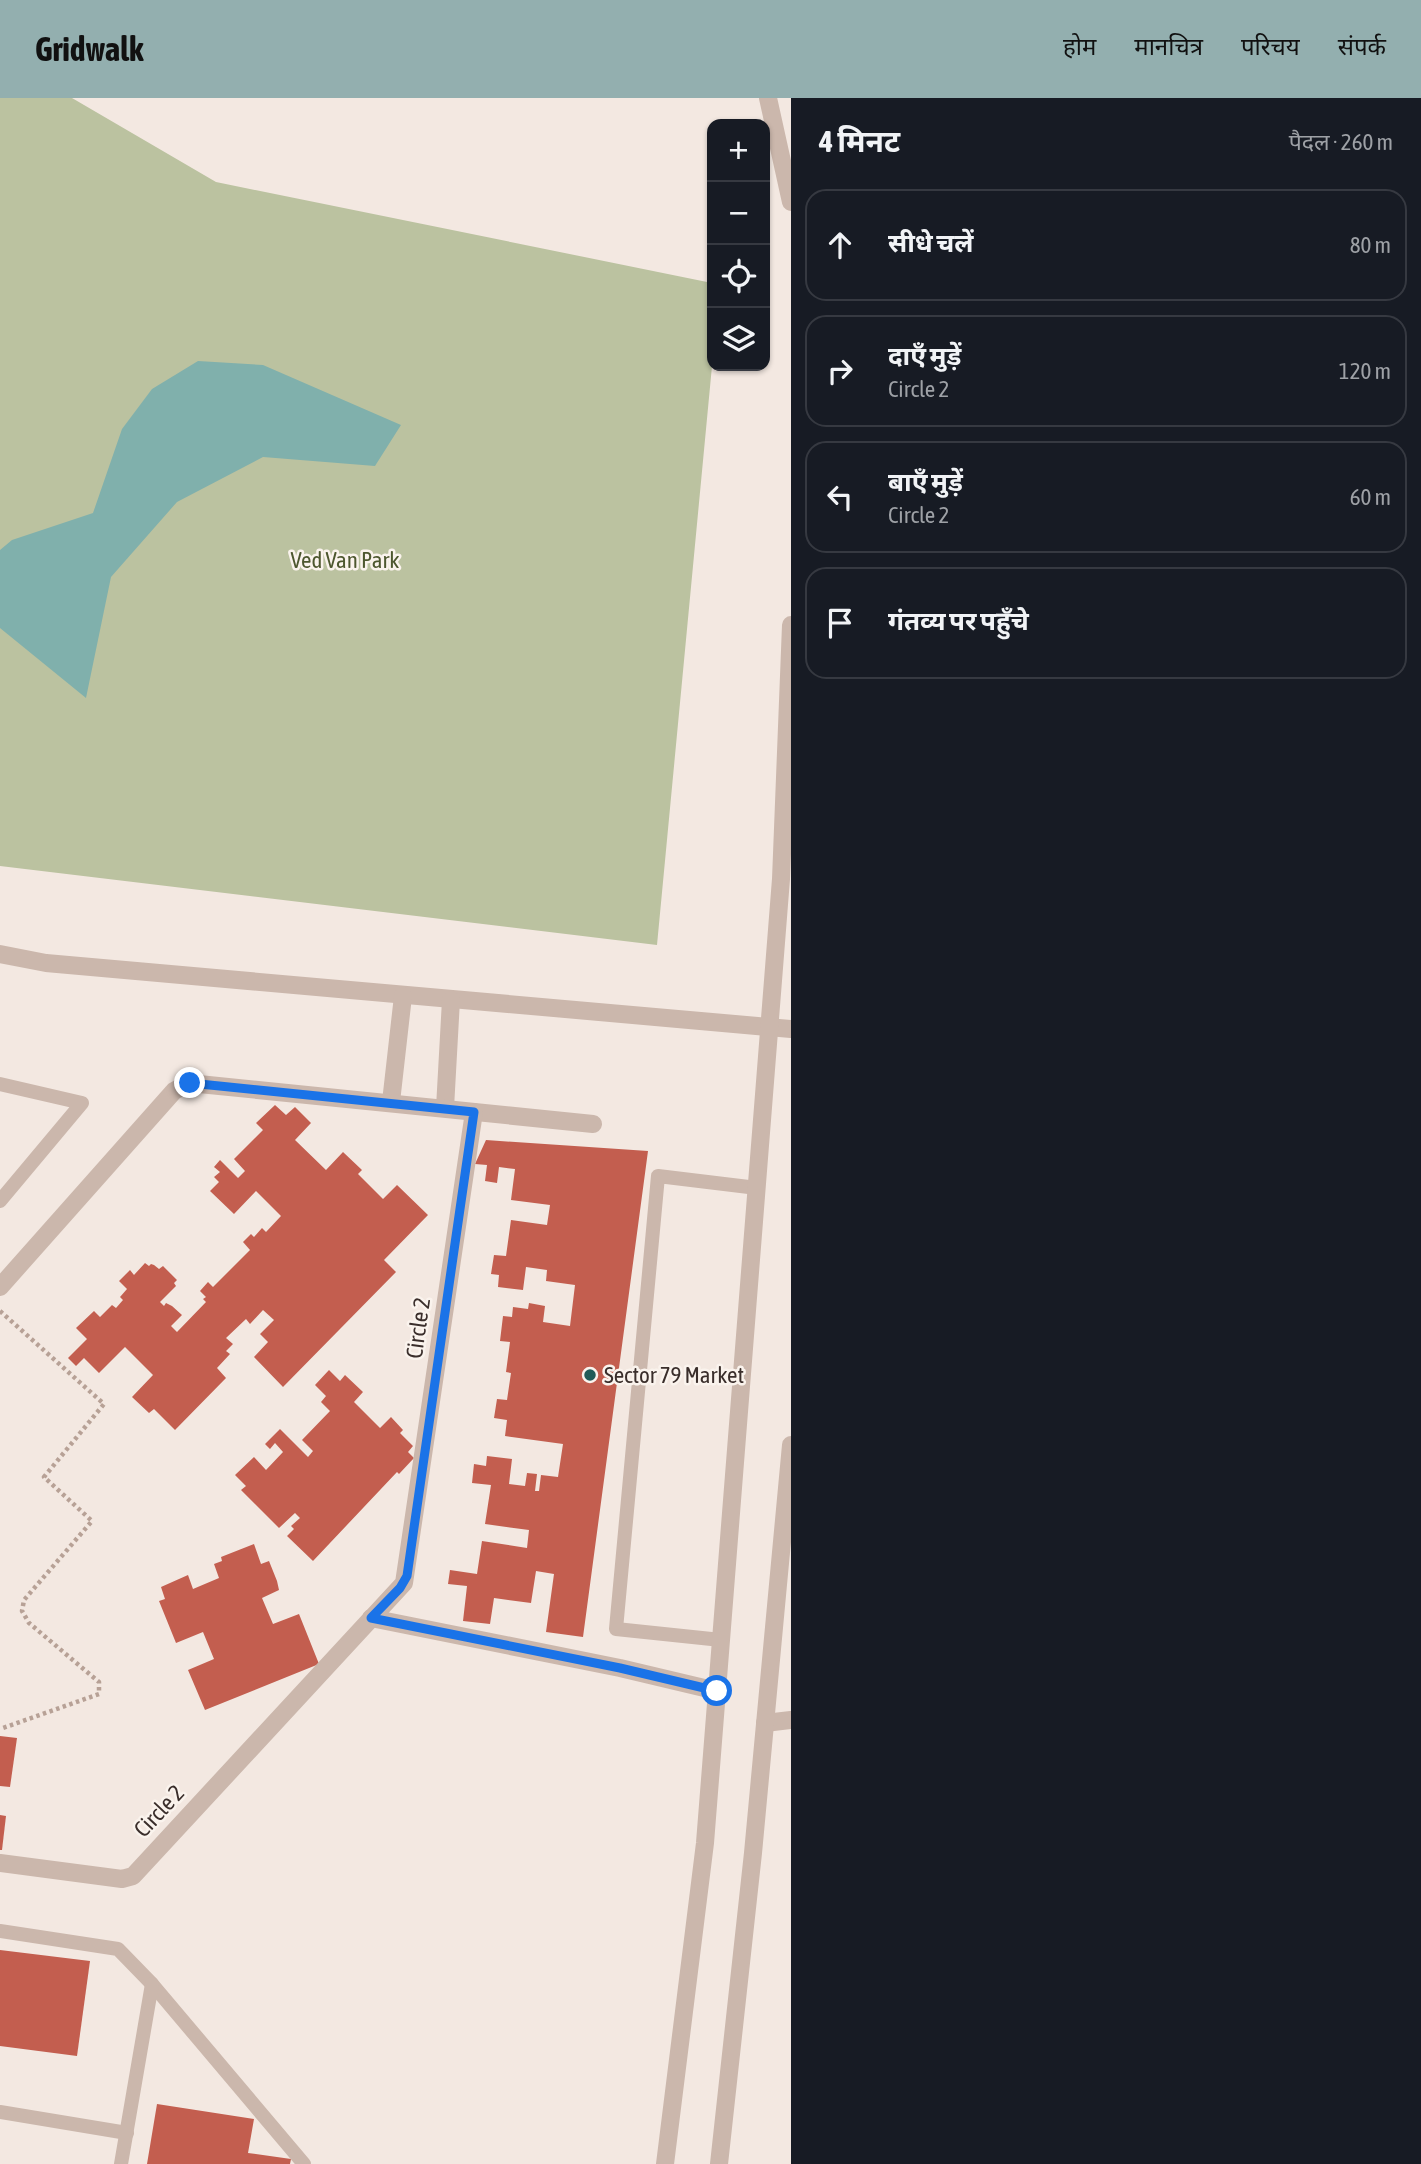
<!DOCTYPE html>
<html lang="hi">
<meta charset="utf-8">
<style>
:root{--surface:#171b24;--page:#242831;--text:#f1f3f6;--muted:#9ea1a6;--line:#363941;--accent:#93afaf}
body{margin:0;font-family:"Asap Condensed","Noto Sans Devanagari",sans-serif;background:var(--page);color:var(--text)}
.controls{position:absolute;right:21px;top:21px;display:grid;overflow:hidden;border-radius:14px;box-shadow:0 2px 5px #0004}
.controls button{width:63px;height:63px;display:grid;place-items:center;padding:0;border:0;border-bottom:2px solid var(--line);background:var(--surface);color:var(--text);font:35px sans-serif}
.stop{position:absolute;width:21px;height:21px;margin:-16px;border:5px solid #1a73e8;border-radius:50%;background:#fff}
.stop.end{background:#1a73e8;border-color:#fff;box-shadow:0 2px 7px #0008}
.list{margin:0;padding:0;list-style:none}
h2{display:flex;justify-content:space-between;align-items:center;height:91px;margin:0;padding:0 28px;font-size:30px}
h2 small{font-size:23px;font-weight:400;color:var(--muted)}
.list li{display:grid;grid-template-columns:46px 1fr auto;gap:21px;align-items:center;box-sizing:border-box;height:112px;margin:0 14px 14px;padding:0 14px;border:2px solid var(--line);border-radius:21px}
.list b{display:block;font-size:26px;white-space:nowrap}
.list p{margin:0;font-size:23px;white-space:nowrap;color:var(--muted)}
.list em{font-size:23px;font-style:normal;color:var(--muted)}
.icon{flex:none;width:38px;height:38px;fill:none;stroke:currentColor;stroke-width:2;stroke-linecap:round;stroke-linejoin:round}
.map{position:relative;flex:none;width:791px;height:2066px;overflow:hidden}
header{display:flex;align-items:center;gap:42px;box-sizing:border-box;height:98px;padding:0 35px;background:var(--accent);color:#111}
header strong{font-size:33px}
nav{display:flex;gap:38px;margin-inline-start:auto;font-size:24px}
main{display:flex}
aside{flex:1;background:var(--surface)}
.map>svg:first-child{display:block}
.green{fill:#bbc2a0}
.water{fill:#80b0ac}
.building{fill:#c35e4f}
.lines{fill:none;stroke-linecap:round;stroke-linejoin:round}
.path{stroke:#b7a196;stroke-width:4.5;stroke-dasharray:3.5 3.5;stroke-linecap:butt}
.service{stroke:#cbb7ac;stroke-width:14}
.minor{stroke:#cbb7ac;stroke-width:18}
.tertiary{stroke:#cbb7ac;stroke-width:18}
.route{stroke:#1a73e8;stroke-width:9}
.poi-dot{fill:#215b58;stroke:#faf3ed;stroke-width:2.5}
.labels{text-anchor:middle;stroke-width:5;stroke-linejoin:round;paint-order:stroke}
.park-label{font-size:23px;fill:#4d572f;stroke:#faf3ed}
.street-label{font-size:23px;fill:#3a2e2b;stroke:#faf3ed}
.poi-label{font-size:23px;fill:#3a2e2b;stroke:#faf3ed;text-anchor:start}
</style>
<header>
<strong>Gridwalk</strong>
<nav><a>होम</a><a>मानचित्र</a><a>परिचय</a><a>संपर्क</a></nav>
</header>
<main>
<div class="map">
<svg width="791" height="2066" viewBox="0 0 791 2066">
<rect width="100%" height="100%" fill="#f3e8e1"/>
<polygon class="green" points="0,0 72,0 216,84 712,185 712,268 657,847 0,768"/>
<polygon class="water" points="198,263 263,267 401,327 375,368 263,359 177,404 111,479 86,600 0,530 0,452 12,442 93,415 122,331 152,291"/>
<g class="building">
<polygon points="275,1007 286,1017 295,1009 311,1025 295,1042 326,1072 343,1054 362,1072 358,1076 383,1101 397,1087 428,1117 384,1162 396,1174 283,1289 254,1259 268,1244 260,1236 274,1222 263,1212 250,1226 246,1221 226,1240 233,1246 226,1253 230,1256 217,1270 226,1280 175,1332 154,1311 149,1315 132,1299 153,1277 125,1249 99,1275 84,1260 76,1268 68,1260 87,1241 76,1230 94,1213 100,1219 112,1207 116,1210 123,1202 120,1199 127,1191 119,1183 130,1172 134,1177 145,1165 149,1168 151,1166 154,1167 159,1171 163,1168 177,1182 174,1185 176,1188 160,1204 164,1208 166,1205 172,1208 182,1217 171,1228 177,1234 206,1204 203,1201 206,1199 200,1193 208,1184 213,1189 250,1152 243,1144 251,1136 254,1139 262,1130 266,1134 281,1118 256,1093 234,1116 210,1093 219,1084 214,1079 220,1074 214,1069 220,1062 238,1080 245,1073 234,1061 263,1032 256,1025"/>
<polygon points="486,1042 648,1053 583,1539 546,1534 554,1476 536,1473 531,1505 494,1500 490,1526 463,1523 467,1488 448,1486 450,1472 477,1476 482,1443 527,1450 529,1432 485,1426 491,1387 472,1385 474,1366 486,1368 487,1358 512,1361 509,1386 525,1388 527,1375 537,1376 535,1393 539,1393 541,1377 558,1379 563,1346 505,1338 507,1322 494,1320 497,1301 507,1302 511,1275 506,1274 510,1244 500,1243 503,1218 512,1219 513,1209 528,1211 529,1205 545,1208 543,1224 570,1228 575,1187 546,1183 547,1172 526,1169 523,1192 498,1189 499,1177 491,1176 494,1157 506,1158 511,1122 547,1127 550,1107 511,1102 515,1071 499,1069 497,1085 485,1083 487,1067 475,1066"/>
<polygon points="329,1272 340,1283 345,1277 363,1294 354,1304 380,1330 391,1319 403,1332 400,1335 413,1348 408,1354 414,1360 399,1376 397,1374 313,1463 287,1438 294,1431 291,1428 300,1420 295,1415 279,1430 241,1392 246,1388 235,1377 254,1359 266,1372 283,1354 275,1345 270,1351 265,1346 280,1331 308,1359 313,1353 302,1342 330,1313 321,1304 326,1298 315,1287"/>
<polygon points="254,1446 261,1466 269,1463 277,1483 279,1492 262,1500 273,1526 299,1516 319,1566 205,1612 188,1572 214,1561 203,1534 176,1545 159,1503 165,1501 161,1489 188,1477 193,1491 219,1480 214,1466 222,1463 221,1459"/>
<polygon points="0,1638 17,1640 10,1689 0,1688"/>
<polygon points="0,1717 6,1718 2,1752 0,1752"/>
<polygon points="0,1852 90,1863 77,1958 0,1948"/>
<polygon points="157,2006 254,2021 248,2055 291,2061 290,2066 147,2066"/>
</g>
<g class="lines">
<polyline class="path" points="0,1213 104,1306 44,1379 92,1423 24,1502 22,1513 29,1525 99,1584 99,1596 0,1631"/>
<g class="service">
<polyline points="0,986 82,1005 0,1103"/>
<polyline points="721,1542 616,1531 658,1078 757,1090"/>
<polyline points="0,1833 118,1851 152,1886 304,2066"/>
<polyline points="0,2014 127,2035"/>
<polyline points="121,2066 152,1886"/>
</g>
<g class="minor">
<polyline points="0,856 46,865 791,931"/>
<polyline points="391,1004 403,898"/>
<polyline points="445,1010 451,902"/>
<polyline points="0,1189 174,993 189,985 593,1026"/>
<polyline points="371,1520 620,1570 717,1593"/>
<polyline points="765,1625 791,1622"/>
<polyline points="0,1765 122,1781 133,1778 404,1485 474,1014"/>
</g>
<g class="tertiary">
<polyline points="768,0 791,104"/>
<polyline points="665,2066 705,1745 781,781 791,527"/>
<polyline points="719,2066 753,1755 791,1347"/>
</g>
</g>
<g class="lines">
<polyline class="route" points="190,985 474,1014 407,1478 400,1490 371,1520 620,1570 717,1593"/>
</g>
<circle class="poi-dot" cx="590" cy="1277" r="7"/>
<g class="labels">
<g class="park-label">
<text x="345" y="470">Ved Van Park</text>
</g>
<g class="street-label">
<text transform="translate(418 1230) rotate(-82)" y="8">Circle 2</text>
<text transform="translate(159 1713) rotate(-47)" y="8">Circle 2</text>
</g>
<g class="poi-label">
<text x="604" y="1285">Sector 79 Market</text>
</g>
</g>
</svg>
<div class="controls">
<button>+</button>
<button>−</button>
<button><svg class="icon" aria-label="locate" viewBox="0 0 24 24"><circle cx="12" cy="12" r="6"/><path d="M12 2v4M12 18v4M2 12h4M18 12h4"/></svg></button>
<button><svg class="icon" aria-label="layers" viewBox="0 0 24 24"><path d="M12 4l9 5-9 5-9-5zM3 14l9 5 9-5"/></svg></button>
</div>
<div class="stop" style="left:717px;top:1593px"></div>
<div class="stop end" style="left:190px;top:985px"></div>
</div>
<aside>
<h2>4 मिनट<small>पैदल · 260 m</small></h2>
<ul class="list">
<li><svg class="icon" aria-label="ahead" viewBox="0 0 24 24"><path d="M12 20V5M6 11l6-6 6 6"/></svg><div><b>सीधे चलें</b></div><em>80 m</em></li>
<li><svg class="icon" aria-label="right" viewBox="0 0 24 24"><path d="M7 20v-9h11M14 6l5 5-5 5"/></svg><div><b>दाएँ मुड़ें</b><p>Circle 2</p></div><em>120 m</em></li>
<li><svg class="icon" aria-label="left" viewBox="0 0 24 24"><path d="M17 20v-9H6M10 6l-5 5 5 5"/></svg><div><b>बाएँ मुड़ें</b><p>Circle 2</p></div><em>60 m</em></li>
<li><svg class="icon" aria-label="arrive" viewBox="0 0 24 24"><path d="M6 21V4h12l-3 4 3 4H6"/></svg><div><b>गंतव्य पर पहुँचे</b></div></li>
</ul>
</aside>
</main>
